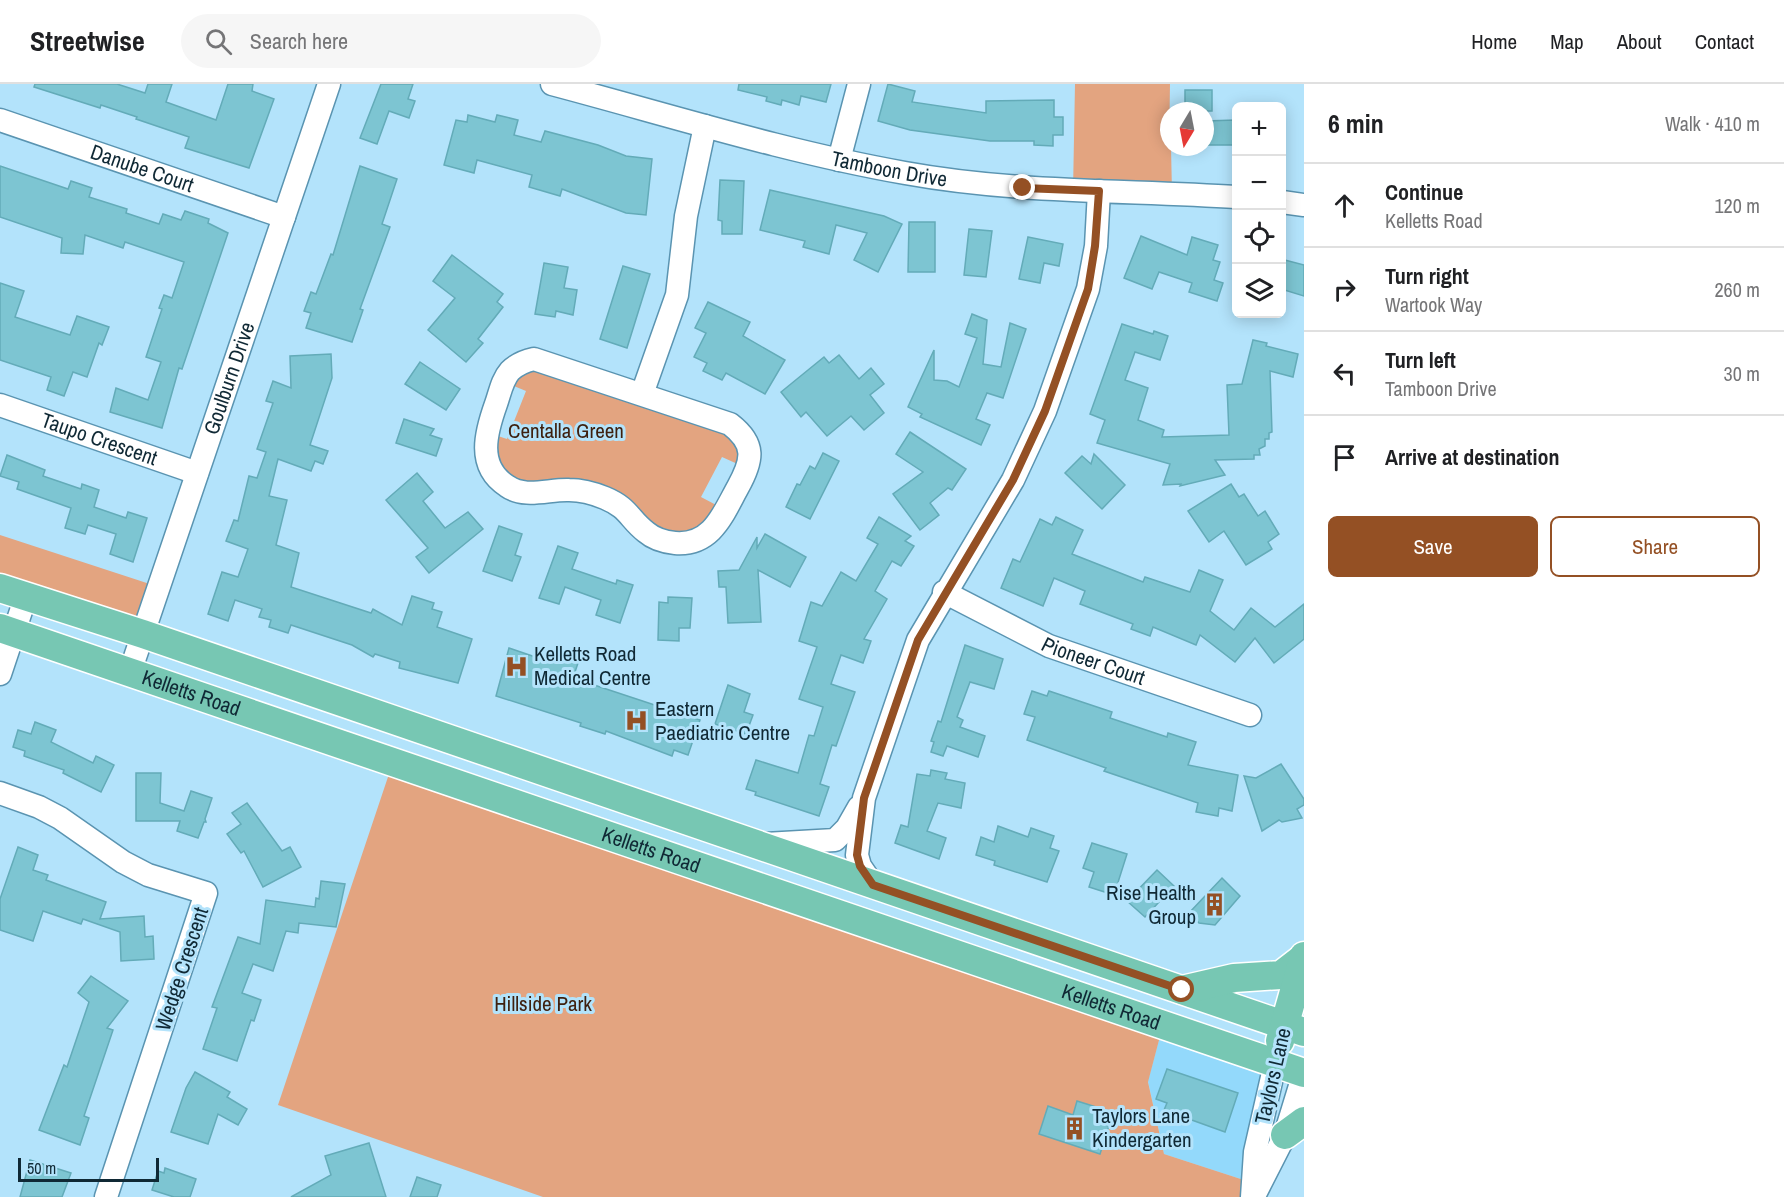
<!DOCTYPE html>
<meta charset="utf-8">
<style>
:root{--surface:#fff;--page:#f6f6f6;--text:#202124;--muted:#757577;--line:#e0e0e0;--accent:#945024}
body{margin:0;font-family:"Archivo Narrow",sans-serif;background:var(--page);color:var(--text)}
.controls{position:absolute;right:18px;top:18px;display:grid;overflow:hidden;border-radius:9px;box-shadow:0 3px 15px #0003}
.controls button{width:54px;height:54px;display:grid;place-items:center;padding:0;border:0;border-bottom:2px solid var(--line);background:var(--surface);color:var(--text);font:30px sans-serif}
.compass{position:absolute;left:1160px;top:18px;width:54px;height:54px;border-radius:50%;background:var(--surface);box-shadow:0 3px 15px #0003;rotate:190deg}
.scale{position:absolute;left:18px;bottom:15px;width:141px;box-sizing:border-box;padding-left:6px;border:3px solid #102935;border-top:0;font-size:16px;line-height:21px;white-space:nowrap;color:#102935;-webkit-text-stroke:4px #b3e3fb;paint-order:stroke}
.stop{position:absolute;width:18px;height:18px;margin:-14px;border:4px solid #945024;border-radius:50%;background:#fff}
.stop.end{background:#945024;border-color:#fff;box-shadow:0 2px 6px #0008}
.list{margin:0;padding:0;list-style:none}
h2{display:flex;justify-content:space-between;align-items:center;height:78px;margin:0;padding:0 24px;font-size:26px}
h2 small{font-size:20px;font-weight:400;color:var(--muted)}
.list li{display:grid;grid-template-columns:39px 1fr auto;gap:18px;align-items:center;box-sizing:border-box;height:84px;padding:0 24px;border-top:2px solid var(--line)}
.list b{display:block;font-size:22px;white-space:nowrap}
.list p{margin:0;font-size:20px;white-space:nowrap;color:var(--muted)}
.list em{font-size:20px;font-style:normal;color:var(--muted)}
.actions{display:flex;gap:12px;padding:18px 24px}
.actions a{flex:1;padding:14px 0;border:2px solid var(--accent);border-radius:9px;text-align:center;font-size:21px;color:var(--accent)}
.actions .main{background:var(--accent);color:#fff}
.icon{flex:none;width:33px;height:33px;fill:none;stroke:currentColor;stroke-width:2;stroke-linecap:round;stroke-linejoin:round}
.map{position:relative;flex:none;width:1304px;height:1113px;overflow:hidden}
header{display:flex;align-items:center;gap:36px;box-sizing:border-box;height:84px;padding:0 30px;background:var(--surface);border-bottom:2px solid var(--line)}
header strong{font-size:28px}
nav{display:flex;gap:33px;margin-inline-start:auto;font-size:21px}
.search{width:420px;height:54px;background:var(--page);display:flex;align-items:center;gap:15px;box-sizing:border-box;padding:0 21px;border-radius:33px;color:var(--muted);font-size:22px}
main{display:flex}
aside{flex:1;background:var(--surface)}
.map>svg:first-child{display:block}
.built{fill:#93d9fb}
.green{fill:#e3a480}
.building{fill:#7dc5d2;stroke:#63abb8;stroke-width:1.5}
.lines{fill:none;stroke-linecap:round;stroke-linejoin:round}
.minor-casing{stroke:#5a94b1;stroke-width:25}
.major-casing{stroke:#fff;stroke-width:31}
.minor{stroke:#fff;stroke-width:22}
.major{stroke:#77c7b3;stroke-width:28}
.route{stroke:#945024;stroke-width:8}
.labels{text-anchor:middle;stroke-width:6;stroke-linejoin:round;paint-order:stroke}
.street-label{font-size:21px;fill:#102935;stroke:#b3e3fb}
.park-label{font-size:21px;fill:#3e200f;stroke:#b3e3fb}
.poi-label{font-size:21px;fill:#102935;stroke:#b3e3fb;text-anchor:start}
</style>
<header>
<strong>Streetwise</strong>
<div class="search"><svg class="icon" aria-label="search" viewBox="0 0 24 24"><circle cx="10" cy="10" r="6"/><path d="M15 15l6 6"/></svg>Search here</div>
<nav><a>Home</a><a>Map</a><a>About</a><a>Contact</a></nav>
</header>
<main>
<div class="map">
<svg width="1304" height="1113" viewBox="0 0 1304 1113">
<rect width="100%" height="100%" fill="#b3e3fb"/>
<polygon class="built" points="1163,941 1275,980 1253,1099 1164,1070 1148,997"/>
<g class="green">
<polygon points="1075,0 1170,0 1169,63 1171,63 1172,109 1073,107"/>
<polygon points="527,283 733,349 742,382 722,373 701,413 720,423 691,450 665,449 637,426 525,402 500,387 492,350 507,355 526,307 509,300"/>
<polygon points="0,451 159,503 143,550 0,504"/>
<polygon points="393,678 1163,941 1148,998 1164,1070 1253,1099 1252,1113 543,1113 278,1021"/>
</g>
<g class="building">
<polygon points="35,0 117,0 145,9 148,0 172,0 166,18 216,36 228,0 253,0 252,7 274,15 249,84 185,64 189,53 136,35 137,33 101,21 100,24 34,3"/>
<polygon points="381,0 413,0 408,15 415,17 409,34 389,27 377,60 360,54"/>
<polygon points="739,0 831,0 826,18 801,12 799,21 782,16 781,21 766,17 767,13 738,6"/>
<polygon points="888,0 915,7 912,18 986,29 986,17 1054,16 1054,33 1063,33 1063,51 1053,51 1053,62 1034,61 1034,57 990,57 910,46 878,37"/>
<rect x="1185" y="6" width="27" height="21"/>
<polygon points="468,31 495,38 497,31 518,36 514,51 541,58 545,47 598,61 626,72 652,75 646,131 626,129 562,105 560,112 529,103 532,91 477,76 474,89 444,81 456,36 467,38"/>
<polygon points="1236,36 1236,61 1205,61 1205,37"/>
<polygon points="0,82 68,105 71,97 92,104 89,113 127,125 126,129 159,140 163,130 181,136 185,127 209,135 208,139 228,149 182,285 179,284 162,344 110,328 116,304 148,316 161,278 146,273 162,225 159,224 164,211 172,214 184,178 125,158 123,164 85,151 83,170 61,169 62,154 0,133"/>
<polygon points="360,82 397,95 382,140 390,143 360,225 363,226 352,258 306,244 311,229 304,227 311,208 316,210 331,170 333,171"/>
<polygon points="720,96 744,97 742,150 722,150 722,137 718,136"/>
<polygon points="770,106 884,132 902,140 878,188 854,176 867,149 836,141 829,170 803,163 805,157 760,146"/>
<polygon points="909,138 935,138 935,188 908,188"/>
<polygon points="969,145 992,147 986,193 964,191"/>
<polygon points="1141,152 1187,171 1192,153 1218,161 1213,176 1220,178 1214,196 1223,199 1217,217 1189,208 1192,199 1159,188 1152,205 1124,194"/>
<polygon points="1028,153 1063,160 1059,182 1044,179 1040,199 1019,195"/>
<polygon points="452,171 503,210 497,218 503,223 478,255 483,259 466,278 428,246 455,214 433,197"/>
<polygon points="1281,175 1304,181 1304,212 1281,205"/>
<polygon points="544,179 568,183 564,204 577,206 573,231 556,227 555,233 535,230"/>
<polygon points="623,182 650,190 627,264 600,255"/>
<polygon points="0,199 24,207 15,233 70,251 77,232 109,243 102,261 99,259 87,293 73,288 64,312 47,306 51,293 0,276"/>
<polygon points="708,218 750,238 743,252 785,276 765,310 726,289 722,296 703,287 707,279 694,273 706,249 695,244"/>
<polygon points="972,230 987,236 983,280 1001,283 1010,239 1026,245 1003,314 987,309 976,335 990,341 981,361 920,333 922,330 908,323 934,266 934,296 947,297 959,303 977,254 965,250"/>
<polygon points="1122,240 1153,250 1154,247 1168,252 1160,276 1135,268 1125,296 1148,304 1138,336 1164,346 1162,353 1229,351 1227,301 1242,300 1253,256 1267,259 1266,262 1298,270 1293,293 1270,287 1272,348 1269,349 1269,355 1265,355 1265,362 1259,365 1260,371 1254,371 1254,375 1215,376 1225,391 1180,402 1181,400 1163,401 1170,380 1097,359 1105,336 1090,330"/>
<polygon points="331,270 332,294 310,361 328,367 323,380 315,377 311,387 278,375 269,412 287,416 276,461 299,469 291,503 371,529 373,525 402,541 412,512 434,519 432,525 442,528 437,543 472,555 458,599 399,584 400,578 375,570 373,573 352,561 291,541 288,549 269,543 271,536 259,533 262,525 235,516 228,537 208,530 222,488 238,493 248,465 226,457 234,436 238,437 249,392 257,394 266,368 257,365 273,319 266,317 273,297 291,304 290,272"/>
<polygon points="839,271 859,295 871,284 884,300 870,311 884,329 864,346 851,332 827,352 806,328 801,333 781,308 824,273 829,279"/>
<polygon points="420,278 460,305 446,326 405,300"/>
<polygon points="404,335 434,345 430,351 442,355 436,372 396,359"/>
<polygon points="910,348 966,385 952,406 948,404 930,419 939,431 920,446 893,410 923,388 896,370"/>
<polygon points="823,369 839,377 810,435 786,423 797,400 800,401 810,382 815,385"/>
<polygon points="1094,370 1125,401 1102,425 1065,389 1082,372 1091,380"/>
<polygon points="7,371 45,386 43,392 81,405 82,400 99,406 94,423 126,434 128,428 147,434 133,478 110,470 116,450 88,441 85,450 65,444 71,424 17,405 19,398 0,392"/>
<polygon points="417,389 433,408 423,417 445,444 468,428 483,445 429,489 416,473 428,464 386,416"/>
<polygon points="1231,400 1239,413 1244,410 1258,432 1265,427 1279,450 1268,458 1272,465 1246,481 1224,447 1209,458 1188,427"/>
<polygon points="879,433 911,452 905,457 914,462 901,482 892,477 875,507 887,515 864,555 871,557 863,579 841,571 831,600 855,608 836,662 832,661 820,700 829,703 819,732 755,711 756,708 746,705 756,676 798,689 809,651 814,652 823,623 799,615 817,563 799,557 811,518 822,522 841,488 856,497 878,460 867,454"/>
<polygon points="1056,433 1083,446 1072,470 1143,498 1145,493 1190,508 1199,486 1223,496 1210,527 1234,546 1251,524 1275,543 1304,520 1304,555 1274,579 1255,554 1235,578 1200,551 1196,561 1153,543 1150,552 1131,545 1133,540 1080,520 1085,507 1054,494 1043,522 1001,504 1013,475 1020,478 1040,435 1052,441"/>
<polygon points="499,442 522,450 515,471 521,473 512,497 483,487"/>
<polygon points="765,450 806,473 790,503 758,486 761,538 728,539 726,503 719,503 718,487 739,486 757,453 757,464"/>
<polygon points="558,462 578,469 572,485 616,500 617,496 633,501 620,539 596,531 601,516 565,503 559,520 539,514"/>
<polygon points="668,513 692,514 690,544 679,544 679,557 658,556 659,518 668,519"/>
<polygon points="965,561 1003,575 994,605 970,598 957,633 963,636 960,643 985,652 978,673 947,662 943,672 931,668 934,658 931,657 938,637 941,638"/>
<polygon points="509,564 550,578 553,571 578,579 573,594 700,636 688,671 674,666 672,672 606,647 605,650 580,642 581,639 496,612"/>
<polygon points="728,601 750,610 744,628 753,631 746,650 715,640"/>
<polygon points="1032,607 1047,612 1049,607 1112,628 1110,634 1167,653 1168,649 1196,658 1188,681 1238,691 1232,727 1219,724 1218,732 1196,728 1198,719 1104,687 1106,684 1027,656 1035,633 1024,630"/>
<polygon points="35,638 56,646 51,658 93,679 96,672 114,681 101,708 63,689 64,686 24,672 25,667 13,663 18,646 31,650"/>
<polygon points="1281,680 1304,715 1304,721 1297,725 1302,734 1282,738 1279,736 1262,747 1244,692 1256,694"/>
<polygon points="931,686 947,689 945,695 965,699 961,724 938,719 927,747 946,754 939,775 895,759 901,741 908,743 917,690 930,692"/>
<polygon points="136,689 161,689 160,719 184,727 191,707 212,714 205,735 206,738 204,738 198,754 177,747 180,737 136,737"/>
<polygon points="247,719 282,767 290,763 301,783 263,803 244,767 241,769 227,750 241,740 232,729"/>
<polygon points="998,742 1028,753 1031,744 1054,752 1050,764 1059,767 1047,798 994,781 995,777 976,771 981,753 994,758"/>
<polygon points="1092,759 1127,770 1114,811 1089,803 1094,788 1083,784"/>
<polygon points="18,763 38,771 33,786 48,791 46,796 106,818 100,835 144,832 145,853 153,852 154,875 121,877 120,848 83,835 81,840 43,827 33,857 0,846 0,815"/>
<polygon points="1157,786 1174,802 1145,833 1127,817"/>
<polygon points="1222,794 1240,812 1215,841 1199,839 1189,829"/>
<polygon points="321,797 345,800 336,843 299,839 298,849 286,847 273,887 253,880 242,909 261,916 254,937 251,936 237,977 203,965 217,924 212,923 238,853 260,860 266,816 315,823 316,814 319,815"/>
<polygon points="91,892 128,917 107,944 113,946 84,1032 89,1034 80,1061 39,1046 64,981 67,983 89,918 78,909"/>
<polygon points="1167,985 1238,1009 1225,1048 1164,1026 1167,1019 1156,1015"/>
<polygon points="195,988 230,1008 227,1013 247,1025 238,1041 218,1030 208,1060 171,1048 186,1004"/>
<polygon points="1077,1017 1109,1027 1104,1041 1109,1042 1100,1070 1039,1050 1048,1022 1073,1031"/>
<polygon points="369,1059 386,1113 291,1113 331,1091 325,1072"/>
<polygon points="30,1076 71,1089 62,1113 20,1113"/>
<polygon points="165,1084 196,1095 190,1113 174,1113 152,1106 158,1087 164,1089"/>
<polygon points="417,1093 441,1101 437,1113 410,1113"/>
</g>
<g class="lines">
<defs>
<g id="minor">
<path id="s1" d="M552 0C669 31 786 68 905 89 1015 109 1126 106 1236 113"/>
<path id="s2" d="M0 36 284 133"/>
<polyline points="839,76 859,0"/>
<polyline points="1282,118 1304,121"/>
<path d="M534 275 730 340C756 360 753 376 738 403 723 430 712 462 675 459 665 458 654 455 646 448 629 435 629 424 605 414 593 409 581 406 569 406 549 405 525 415 507 402 476 382 486 348 496 320 500 309 502 296 510 287 517 280 525 277 534 275Z"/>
<polyline points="642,310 677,211 686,132 705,42"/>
<path id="s3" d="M0 321 197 389"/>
<path id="s4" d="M944 508 1049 562 1250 631"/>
<path id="s5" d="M130 588 329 0"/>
<polyline points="0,590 26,512"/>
<polyline points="0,709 39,723 60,734 123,778 148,791 206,809 106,1113"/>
<polyline points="765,760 835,756 847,744 859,723"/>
<polyline points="873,801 860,782 857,771 864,714 918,556 1013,396 1045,327 1088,205 1096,162 1099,107"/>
<polyline points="1255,1110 1285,1051 1304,989"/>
<polyline points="1252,1113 1255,1068 1275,980"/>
</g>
<g id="major">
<polyline points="0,504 143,550 1304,948"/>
<path id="s6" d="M0 544 1304 989"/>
<polyline points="1182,906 1234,894 1281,891 1303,874"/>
<polyline points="1280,957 1304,872"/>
<polyline points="1285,1051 1304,1037"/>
</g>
</defs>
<use href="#minor" class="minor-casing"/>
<use href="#major" class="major-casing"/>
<use href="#minor" class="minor"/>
<use href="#major" class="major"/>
</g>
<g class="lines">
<polyline class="route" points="1023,104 1099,107 1095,162 1088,205 1045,327 1013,396 918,556 864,714 857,771 860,782 873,801 1182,906"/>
</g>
<defs>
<symbol id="hospital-bare" viewBox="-9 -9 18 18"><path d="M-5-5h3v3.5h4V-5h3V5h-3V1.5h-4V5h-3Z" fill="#945024" stroke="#b3e3fb" stroke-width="2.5" paint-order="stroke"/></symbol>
<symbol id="building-bare" viewBox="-9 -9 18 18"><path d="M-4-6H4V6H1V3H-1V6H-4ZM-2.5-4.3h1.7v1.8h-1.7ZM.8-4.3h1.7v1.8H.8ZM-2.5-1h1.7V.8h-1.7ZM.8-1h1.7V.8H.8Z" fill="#945024" stroke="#b3e3fb" stroke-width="2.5" paint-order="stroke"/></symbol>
</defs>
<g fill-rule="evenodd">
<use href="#hospital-bare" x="500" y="566" width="33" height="33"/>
<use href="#hospital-bare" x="620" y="620" width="33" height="33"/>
<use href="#building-bare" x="1198" y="804" width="33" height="33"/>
<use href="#building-bare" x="1058" y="1028" width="33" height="33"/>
</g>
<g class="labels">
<g class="street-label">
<text dy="7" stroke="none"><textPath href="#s1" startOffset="348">Tamboon Drive</textPath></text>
<text dy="7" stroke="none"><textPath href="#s2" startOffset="150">Danube Court</textPath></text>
<text dy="7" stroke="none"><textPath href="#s5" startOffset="310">Goulburn Drive</textPath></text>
<text dy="7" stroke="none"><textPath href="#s3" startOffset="105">Taupo Crescent</textPath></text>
<text dy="7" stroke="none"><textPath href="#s4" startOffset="165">Pioneer Court</textPath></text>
<text dy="7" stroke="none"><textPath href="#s6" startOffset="202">Kelletts Road</textPath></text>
<text dy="7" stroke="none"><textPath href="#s6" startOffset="688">Kelletts Road</textPath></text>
<text transform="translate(182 885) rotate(-72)" y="7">Wedge Crescent</text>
<text dy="7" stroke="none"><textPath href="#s6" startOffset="1174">Kelletts Road</textPath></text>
<text transform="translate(1273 992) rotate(-77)" y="7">Taylors Lane</text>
</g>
<g class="park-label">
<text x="566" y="354">Centalla Green</text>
<text x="543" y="927">Hillside Park</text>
</g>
<g class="poi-label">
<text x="534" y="577">Kelletts Road<tspan x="534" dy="24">Medical Centre</tspan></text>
<text x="655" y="632">Eastern<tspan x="655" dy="24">Paediatric Centre</tspan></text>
<text x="1196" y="816" text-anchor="end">Rise Health<tspan x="1196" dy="24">Group</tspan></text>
<text x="1092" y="1039">Taylors Lane<tspan x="1092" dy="24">Kindergarten</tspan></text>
</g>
</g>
</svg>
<div class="controls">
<button>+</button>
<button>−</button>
<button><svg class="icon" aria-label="locate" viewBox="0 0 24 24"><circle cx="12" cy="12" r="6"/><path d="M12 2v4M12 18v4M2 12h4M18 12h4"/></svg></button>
<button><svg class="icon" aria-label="layers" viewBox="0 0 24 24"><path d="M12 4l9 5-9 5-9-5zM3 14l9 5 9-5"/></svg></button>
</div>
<svg class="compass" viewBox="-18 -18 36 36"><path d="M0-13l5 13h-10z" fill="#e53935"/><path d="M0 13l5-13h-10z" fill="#757577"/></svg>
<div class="scale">50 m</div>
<div class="stop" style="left:1182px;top:906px"></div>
<div class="stop end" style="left:1023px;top:104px"></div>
</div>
<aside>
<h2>6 min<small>Walk · 410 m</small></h2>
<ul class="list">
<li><svg class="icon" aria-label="ahead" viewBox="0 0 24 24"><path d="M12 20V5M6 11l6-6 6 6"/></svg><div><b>Continue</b><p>Kelletts Road</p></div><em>120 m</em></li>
<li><svg class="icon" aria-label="right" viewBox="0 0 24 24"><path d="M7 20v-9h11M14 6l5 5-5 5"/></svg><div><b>Turn right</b><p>Wartook Way</p></div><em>260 m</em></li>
<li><svg class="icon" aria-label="left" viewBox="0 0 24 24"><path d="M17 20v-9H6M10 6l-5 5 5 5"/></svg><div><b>Turn left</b><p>Tamboon Drive</p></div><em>30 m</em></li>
<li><svg class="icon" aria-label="arrive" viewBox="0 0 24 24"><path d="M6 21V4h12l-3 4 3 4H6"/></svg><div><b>Arrive at destination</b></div></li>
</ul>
<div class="actions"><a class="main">Save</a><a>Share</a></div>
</aside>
</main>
